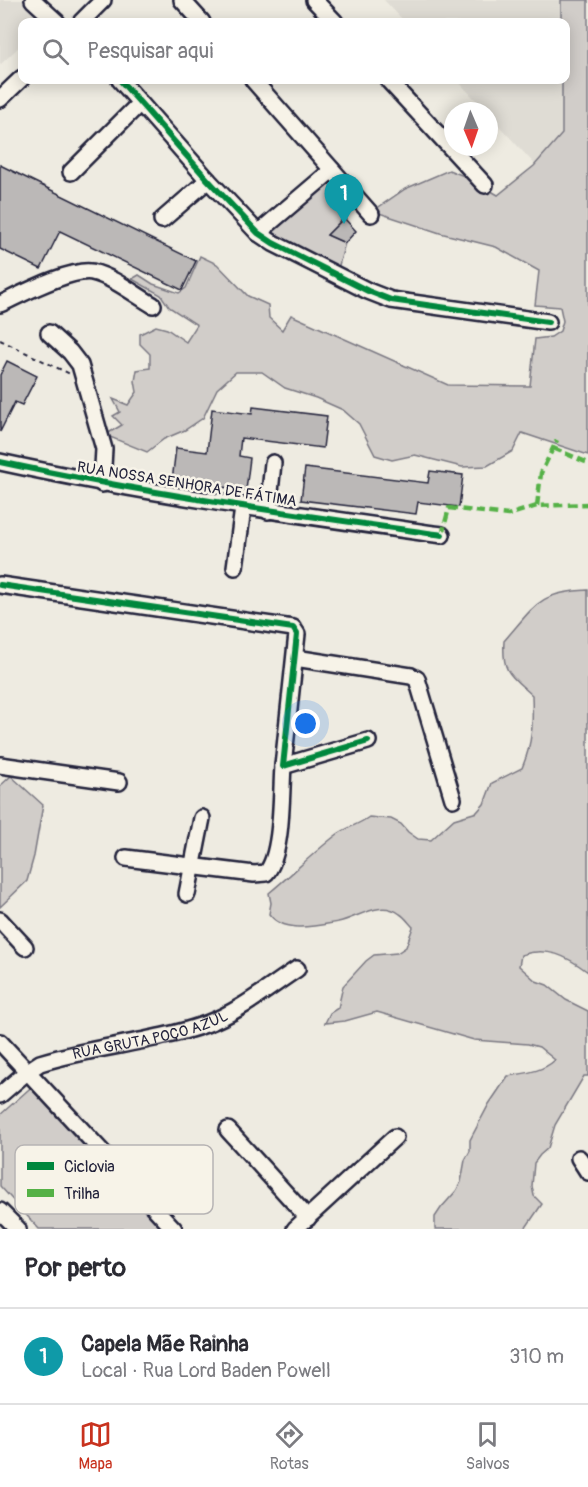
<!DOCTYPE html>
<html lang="pt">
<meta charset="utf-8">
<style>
:root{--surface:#fff;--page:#f7f7f7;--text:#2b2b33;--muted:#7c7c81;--line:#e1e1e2;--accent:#c8321e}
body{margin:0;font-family:Pangolin,sans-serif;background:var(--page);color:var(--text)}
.compass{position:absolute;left:444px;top:102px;width:54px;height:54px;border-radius:50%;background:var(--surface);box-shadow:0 3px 15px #0003;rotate:178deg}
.you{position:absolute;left:306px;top:724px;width:21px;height:21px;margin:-15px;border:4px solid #fff;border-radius:50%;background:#1a73e8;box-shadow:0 0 0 9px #1a73e833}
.badge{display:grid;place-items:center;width:39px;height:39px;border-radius:50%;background:var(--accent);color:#fff;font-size:20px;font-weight:700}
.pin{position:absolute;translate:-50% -50px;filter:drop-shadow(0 2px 3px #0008)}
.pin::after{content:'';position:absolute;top:32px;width:21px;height:18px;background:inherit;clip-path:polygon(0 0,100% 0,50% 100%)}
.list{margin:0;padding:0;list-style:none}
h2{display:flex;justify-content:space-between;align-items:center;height:78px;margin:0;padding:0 24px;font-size:26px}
h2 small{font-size:20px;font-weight:400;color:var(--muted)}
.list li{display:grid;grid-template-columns:39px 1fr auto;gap:18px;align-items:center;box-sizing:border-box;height:96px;padding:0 24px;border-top:2px solid var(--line)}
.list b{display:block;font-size:22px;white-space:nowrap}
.list p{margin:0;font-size:20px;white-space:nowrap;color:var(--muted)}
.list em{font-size:20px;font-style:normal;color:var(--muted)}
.icon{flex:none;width:33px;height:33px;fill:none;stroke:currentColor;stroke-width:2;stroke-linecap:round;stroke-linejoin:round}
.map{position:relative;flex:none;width:588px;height:1229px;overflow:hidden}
.search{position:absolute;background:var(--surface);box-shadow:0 3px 15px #0003;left:18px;right:18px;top:18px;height:66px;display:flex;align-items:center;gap:15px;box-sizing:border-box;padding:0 21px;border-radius:12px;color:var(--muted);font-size:22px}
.sheet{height:174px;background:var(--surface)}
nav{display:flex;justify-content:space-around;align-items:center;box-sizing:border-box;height:84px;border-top:2px solid var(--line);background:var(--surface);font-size:16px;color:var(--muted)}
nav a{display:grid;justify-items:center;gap:3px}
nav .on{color:var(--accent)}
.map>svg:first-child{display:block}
.built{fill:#dfdcd4}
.green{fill:#d1cdc9;stroke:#7a7882;stroke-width:1.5}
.building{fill:#bbb8b7;stroke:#22223b;stroke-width:1.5}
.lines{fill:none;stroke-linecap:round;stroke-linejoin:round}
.minor-casing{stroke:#22223b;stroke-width:20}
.path{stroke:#22223b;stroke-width:2;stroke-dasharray:4.5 4.5;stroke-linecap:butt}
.minor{stroke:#f7f3e8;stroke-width:15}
.quiet{stroke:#55b146;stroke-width:4.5;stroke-dasharray:9 4.5;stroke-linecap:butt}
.cycleway-casing{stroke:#f7f3e8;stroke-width:10}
.cycleway{stroke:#00873e;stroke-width:6}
.labels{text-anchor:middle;stroke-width:5;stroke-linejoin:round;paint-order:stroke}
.street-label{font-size:15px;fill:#22223b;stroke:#f7f3e8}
.key{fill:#f7f3e8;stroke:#b7b4b4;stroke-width:1.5}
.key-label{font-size:16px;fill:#22223b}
</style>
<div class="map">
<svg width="588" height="1229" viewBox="0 0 588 1229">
<rect width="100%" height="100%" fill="#eeebe1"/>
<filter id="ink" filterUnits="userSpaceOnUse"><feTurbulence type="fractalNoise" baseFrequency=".0167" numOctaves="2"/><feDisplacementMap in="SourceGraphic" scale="12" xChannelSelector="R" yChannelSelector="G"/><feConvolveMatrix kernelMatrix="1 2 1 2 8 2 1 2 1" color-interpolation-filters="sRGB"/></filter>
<g filter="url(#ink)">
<g class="built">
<polygon points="0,0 43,0 57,12 45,22 22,22 22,44 0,65"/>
<polygon points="384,0 560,0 563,22 405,22"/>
<polygon points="457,80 566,80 578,131 541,171 489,115 489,111 486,111"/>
</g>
<g class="green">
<polygon points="561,0 588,0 588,455 522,433 513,451 487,466 462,467 415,455 392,460 375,455 359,424 343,410 316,398 285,388 262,372 236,372 217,389 203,418 185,430 164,439 147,452 105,435 122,425 113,416 120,412 113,399 128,405 137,392 135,381 137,370 150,368 150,354 140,344 140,334 156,326 167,329 186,342 197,325 169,307 161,295 132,279 139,275 153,284 179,293 186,288 200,256 217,264 248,296 268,305 269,318 282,330 291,315 448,385 530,386 535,339 551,337 560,331 563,321 560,307 535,305 539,271 496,247 440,233 373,211 405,189 449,170 469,178 498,195 534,166 562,134 562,80 566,80 566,22 561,22"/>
<polygon points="331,178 356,205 327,235 345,243 338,269 265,233"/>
<path d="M588 590V972C567 956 547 946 521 955L519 966 536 981 547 985 566 1000 588 1011V1076H584L555 1125 548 1148 540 1155 534 1163 532 1186 534 1196 542 1204 525 1229H435V1217L441 1208 456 1191 461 1182 465 1160 470 1151V1140L489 1104 508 1076C525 1073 542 1072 555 1060L539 1047 528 1044 474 1040 377 1012 345 1021 325 1023 330 1013 338 1008 343 986 366 961 374 955 397 953 406 947 413 927C409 923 405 917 400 914 380 899 358 918 338 922 316 926 284 934 269 914L271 903 269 893C292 874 312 854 335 836 345 828 358 825 369 817L391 819 401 824 408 832 418 839 431 840 454 819 477 812 484 804 492 783 522 768C533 742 533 722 532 695 510 675 502 673 504 641 535 606 538 592 588 590Z"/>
<polygon points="11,776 43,805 34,856 27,881 0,907 0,786"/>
<polygon points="37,1082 178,1229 39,1229 0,1186 0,1115"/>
</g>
<g class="building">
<polygon points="0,165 196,261 182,290 60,231 41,269 0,249"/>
<polygon points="344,218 356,231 345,243 327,235"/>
<polygon points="7,361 37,376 22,405 15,402 0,432 0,375"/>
<polygon points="253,407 327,416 323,448 241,438 239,456 250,458 246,490 172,481 176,448 207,452 212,409 252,414"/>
<polygon points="305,468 428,483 430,471 463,475 459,507 418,502 416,514 301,500"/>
</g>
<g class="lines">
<defs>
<g id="minor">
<polyline points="33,0 57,22"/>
<polyline points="182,0 202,22"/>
<polyline points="314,0 335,22"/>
<polyline points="81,22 103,0"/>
<polyline points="120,80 208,180 258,233 273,243 368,291 391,300 548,322"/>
<polyline points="253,80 371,214"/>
<polyline points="388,80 485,185"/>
<polyline points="0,99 22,78"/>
<polyline points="71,172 140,103"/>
<polyline points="162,220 208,180"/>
<polyline points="258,233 332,170"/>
<path d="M0 304C20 295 71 268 92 272 113 277 134 294 153 305"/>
<polyline points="49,333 70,352 80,365 104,449 102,484"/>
<path d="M0 462C147 494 293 514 442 535"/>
<polyline points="268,511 273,463"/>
<polyline points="235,567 243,508"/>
<polyline points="0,585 293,628 297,634 283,766 368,741"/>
<polyline points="295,658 411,676 417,679 453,799"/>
<polyline points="0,765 119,782"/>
<path d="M126 858 254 874 266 873C283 854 281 792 283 766"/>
<polyline points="187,894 202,818"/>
<polyline points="0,920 25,947"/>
<polyline points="0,1042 174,1229"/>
<path id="s1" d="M0 1095 28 1071 40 1063C94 1046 153 1043 206 1024 239 1012 268 988 297 969"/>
<polyline points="228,1130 308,1218"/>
<polyline points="579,1158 588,1172"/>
<polyline points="0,1211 18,1229"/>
<polyline points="295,1229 395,1137"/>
</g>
</defs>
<use href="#minor" class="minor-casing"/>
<polyline class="path" points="0,340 70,374"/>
<use href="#minor" class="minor"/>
<g class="quiet">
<polyline points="553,448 588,463"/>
<polyline points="537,506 541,473 557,440"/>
<polyline points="442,535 449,508 508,515 537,506 588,504"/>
</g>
<defs>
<g id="cycleway">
<polyline points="120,80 208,180 258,233 273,243 368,291 391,300 548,322"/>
<path d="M0 462C147 494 293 514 442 535"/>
<polyline points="0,585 293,628 297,634 283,766 368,741"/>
</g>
</defs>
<use href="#cycleway" class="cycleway-casing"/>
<use href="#cycleway" class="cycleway"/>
</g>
</g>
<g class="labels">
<g class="street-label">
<text transform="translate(187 484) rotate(9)" y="5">RUA NOSSA SENHORA DE FÁTIMA</text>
<text dy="5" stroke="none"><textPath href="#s1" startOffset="165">RUA GRUTA POÇO AZUL</textPath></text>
</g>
</g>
<rect x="15" y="1145" width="198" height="69" rx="9" class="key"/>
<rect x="27" y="1162" width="27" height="8" fill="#00873e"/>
<rect x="27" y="1189" width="27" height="8" fill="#55b146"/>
<g class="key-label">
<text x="64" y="1172">Ciclovia</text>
<text x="64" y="1199">Trilha</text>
</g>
</svg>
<svg class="compass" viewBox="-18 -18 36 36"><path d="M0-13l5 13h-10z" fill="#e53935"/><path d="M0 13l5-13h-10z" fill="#7c7c81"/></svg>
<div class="you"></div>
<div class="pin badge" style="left:344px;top:224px;background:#0f9aa8">1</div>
<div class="search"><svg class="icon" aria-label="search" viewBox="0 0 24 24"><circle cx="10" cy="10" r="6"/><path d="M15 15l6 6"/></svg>Pesquisar aqui</div>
</div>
<section class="sheet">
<h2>Por perto<small></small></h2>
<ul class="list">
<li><span class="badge" style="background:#0f9aa8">1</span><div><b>Capela Mãe Rainha</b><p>Local · Rua Lord Baden Powell</p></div><em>310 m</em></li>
</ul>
</section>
<nav>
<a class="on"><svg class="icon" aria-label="map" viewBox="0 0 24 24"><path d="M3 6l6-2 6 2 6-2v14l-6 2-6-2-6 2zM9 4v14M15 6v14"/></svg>Mapa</a>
<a><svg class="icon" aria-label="directions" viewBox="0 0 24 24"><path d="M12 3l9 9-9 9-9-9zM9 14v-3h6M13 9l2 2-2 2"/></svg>Rotas</a>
<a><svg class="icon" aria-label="saved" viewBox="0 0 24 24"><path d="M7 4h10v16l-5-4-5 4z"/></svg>Salvos</a>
</nav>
